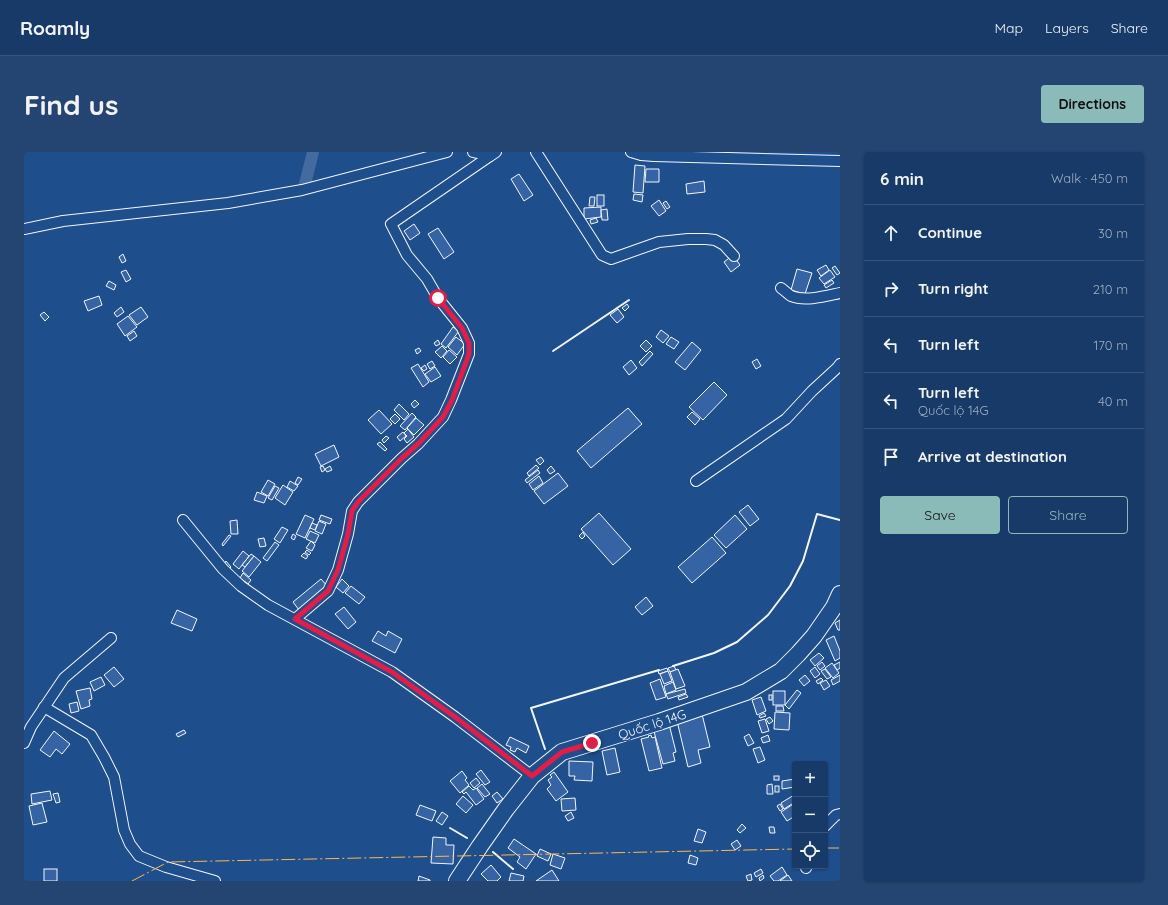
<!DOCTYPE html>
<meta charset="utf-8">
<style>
:root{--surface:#173a69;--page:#244571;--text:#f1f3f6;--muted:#9eadc0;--line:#36547d;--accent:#8bbbb9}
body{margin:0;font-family:Quicksand,sans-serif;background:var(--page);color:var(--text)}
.controls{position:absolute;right:12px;bottom:12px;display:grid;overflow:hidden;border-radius:4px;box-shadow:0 1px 3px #0004}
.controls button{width:36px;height:36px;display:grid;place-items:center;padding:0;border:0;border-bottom:1px solid var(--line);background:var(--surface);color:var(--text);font:20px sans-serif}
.stop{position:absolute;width:12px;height:12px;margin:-9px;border:3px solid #e11d48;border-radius:50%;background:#fff}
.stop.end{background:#e11d48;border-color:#fff;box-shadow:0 1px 4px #0008}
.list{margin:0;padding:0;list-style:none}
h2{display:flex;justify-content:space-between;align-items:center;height:52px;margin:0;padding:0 16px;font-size:17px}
h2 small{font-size:13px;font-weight:400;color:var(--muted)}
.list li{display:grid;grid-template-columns:26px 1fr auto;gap:12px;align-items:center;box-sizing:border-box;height:56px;padding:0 16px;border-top:1px solid var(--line)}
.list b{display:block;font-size:15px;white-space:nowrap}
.list p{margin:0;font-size:13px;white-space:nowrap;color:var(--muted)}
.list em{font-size:13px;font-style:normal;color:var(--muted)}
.actions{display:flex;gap:8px;padding:12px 16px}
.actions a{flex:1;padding:9px 0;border:1px solid var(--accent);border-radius:4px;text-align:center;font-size:14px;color:var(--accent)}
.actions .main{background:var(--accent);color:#111}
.icon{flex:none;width:22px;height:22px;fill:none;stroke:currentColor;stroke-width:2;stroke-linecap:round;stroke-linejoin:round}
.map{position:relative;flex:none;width:816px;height:729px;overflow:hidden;border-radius:4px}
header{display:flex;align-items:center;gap:24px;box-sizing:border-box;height:56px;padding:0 20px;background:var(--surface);border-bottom:1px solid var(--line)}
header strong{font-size:19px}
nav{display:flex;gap:22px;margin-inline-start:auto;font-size:14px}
.intro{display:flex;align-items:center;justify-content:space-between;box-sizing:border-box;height:96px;padding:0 24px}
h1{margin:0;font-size:28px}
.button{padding:10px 18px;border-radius:4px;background:var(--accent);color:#111;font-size:14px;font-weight:700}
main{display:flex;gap:24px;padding:0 24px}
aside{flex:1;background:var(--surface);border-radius:4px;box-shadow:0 1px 3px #0004}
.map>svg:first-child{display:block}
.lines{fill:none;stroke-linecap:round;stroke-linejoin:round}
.canal{stroke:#446ba0;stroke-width:12}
.building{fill:#3563a3;stroke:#f2f6ff}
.minor-casing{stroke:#f2f6ff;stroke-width:12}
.primary-casing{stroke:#f2f6ff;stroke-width:18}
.minor{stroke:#1f4e8c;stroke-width:10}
.primary{stroke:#1f4e8c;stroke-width:16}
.wall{stroke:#f2f6ff;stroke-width:2}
.power{stroke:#ffb74d;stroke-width:1;stroke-dasharray:14 3 2 3;stroke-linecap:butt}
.route{stroke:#e11d48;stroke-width:5}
.labels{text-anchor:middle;stroke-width:3;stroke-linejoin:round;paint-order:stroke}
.street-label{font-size:13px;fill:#f2f6ff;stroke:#1f4e8c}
</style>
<header>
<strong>Roamly</strong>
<nav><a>Map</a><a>Layers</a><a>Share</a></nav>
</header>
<div class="intro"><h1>Find us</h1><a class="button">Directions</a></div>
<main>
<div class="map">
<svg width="816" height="729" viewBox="0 0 816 729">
<rect width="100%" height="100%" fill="#1f4e8c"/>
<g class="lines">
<polyline class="canal" points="280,36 289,0"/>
</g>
<g class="building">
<polygon points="611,13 621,14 619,41 609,40"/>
<polygon points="622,17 635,17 635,30 621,30"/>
<polygon points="495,22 509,43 500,49 487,27"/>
<polygon points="680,29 681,40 663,42 662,32"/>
<polygon points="610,42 619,43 618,50 609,48"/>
<rect x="573" y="43" width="7" height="11"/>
<polygon points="566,45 571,45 570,54 565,54"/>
<polygon points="635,48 642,59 635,64 627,54"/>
<polygon points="642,49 646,55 643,57 639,51"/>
<polygon points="577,55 577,65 560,67 560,56"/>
<polygon points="583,57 584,68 578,68 577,58"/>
<polygon points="572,66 574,70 567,72 566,68"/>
<polygon points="390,72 396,81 386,88 380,79"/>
<polygon points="414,76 430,100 420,107 404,82"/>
<polygon points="99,102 102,109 98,111 95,105"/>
<polygon points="709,103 716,113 707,120 700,110"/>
<polygon points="802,113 805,118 797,124 793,118"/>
<polygon points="811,114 816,121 813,123 808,116"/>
<polygon points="773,117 788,121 781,142 767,138"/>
<polygon points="102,118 107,127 102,130 97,120"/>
<polygon points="806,118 811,125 800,132 795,126"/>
<polygon points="808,128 810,131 802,136 800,133"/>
<polygon points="85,129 92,133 90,138 82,134"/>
<polygon points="75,144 78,153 64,159 60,149"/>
<polygon points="603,152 605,155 601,159 598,156"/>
<polygon points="97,155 100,160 93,165 90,161"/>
<polygon points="117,155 124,165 113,173 105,163"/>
<polygon points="594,157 600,165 593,171 586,163"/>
<polygon points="20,160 25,165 21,169 16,163"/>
<polygon points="104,164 113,175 101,184 93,172"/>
<polygon points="429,175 435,179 422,196 417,192"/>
<polygon points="637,178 645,184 639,191 632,185"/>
<polygon points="110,179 113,184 106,189 103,184"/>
<polygon points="432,185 441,192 433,203 424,195"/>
<polygon points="647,185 655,190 650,197 642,192"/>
<polygon points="414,188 416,192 412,194 410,191"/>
<polygon points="622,188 628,194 622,200 616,194"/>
<polygon points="668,190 677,198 661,218 651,210"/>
<polygon points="418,194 423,199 417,206 411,200"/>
<polygon points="395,196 397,199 393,202 391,198"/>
<polygon points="425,198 433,205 426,212 419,205"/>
<polygon points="626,199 629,202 618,214 615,210"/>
<polygon points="733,207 737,214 732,217 728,210"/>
<polygon points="607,208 613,216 605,223 599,215"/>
<polygon points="408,209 411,214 406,217 403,212"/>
<polygon points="394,212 405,230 399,235 387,216"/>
<polygon points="401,213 403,217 400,219 397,216"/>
<polygon points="411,215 417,224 407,230 401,222"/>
<polygon points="690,230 703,243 679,268 665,255"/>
<polygon points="391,248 395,252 390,256 387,252"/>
<polygon points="375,252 385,262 380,268 370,258"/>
<polygon points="604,256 618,272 567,316 553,299"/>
<polygon points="355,258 368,272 357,282 344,268"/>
<polygon points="668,260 676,267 671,273 663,265"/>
<polygon points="388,261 392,265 381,278 376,274"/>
<polygon points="371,262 376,267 371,272 366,267"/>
<polygon points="392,266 400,273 390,283 383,276"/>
<polygon points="384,277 390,285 383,291 380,287 383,284 380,281"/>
<polygon points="379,280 382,284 376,289 373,285"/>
<polygon points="362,284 365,286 360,291 358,288"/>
<polygon points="356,290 363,297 361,299 353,292"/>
<polygon points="310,293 315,305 297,314 291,302"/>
<polygon points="517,305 520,309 516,313 512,308"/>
<polygon points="512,313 515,316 505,324 503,321"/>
<polygon points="299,314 301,318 298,320 296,315"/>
<polygon points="306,314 308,318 303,320 301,317"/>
<polygon points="527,314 531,319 526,322 523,318"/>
<polygon points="514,318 516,321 503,331 501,328"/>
<polygon points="534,321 544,334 520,352 510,339"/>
<polygon points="515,324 519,331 509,338 505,332"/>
<polygon points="274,325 278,327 274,333 271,331"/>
<polygon points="244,328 251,332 244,344 237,340"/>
<polygon points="266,329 274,334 270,339 263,335"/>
<polygon points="259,333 269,340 261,353 251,346"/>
<polygon points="251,334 255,336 248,348 244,346"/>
<polygon points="233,340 243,344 240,351 230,348"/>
<polygon points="724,353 735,367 726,374 715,360"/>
<polygon points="575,361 607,397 589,413 557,377"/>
<polygon points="281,363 290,367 281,386 272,382"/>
<polygon points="297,363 308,367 306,372 295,368"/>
<polygon points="711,363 723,377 702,396 690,383"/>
<polygon points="213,368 214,382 207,382 206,369"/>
<polygon points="295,369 302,372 298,382 291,379"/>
<polygon points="288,371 293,373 291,378 286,376"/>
<polygon points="258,375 264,378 256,391 250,387"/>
<polygon points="286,379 295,383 291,391 282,387"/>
<polygon points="559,380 561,384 558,387 555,384"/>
<polygon points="269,382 272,384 270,388 267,386"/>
<polygon points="205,383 207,384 199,394 198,392"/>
<polygon points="688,385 702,401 668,431 654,415"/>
<polygon points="240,386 242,394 236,395 234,387"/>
<polygon points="287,389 291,393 288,399 282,396"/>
<polygon points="251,390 255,393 243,409 239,406"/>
<polygon points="283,398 287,401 285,403 281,400"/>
<polygon points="219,399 225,404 215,417 209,412"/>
<polygon points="280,401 284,404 282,407 277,404"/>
<polygon points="227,402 230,404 221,415 218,413"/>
<polygon points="230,404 237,410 225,425 218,419"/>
<polygon points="202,409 207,415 205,417 200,412"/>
<polygon points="219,421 227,428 224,432 216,426"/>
<polygon points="297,427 304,435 275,458 269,450"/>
<polygon points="318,427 325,434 319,441 312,435"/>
<polygon points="327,434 341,445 335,452 321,441"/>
<polygon points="622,445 629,454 618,463 611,455"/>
<polygon points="320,455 332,470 324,477 311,462"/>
<polygon points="153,458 173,467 168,479 147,471"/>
<polygon points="816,468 816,478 814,478 811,471"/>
<polygon points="354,479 362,484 364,479 378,487 371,501 348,489"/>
<polygon points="810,484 816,499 816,506 811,509 802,488"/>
<polygon points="795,501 800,506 791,514 786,508"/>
<polygon points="798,510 801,514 796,518 793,514"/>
<polygon points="816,510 816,516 813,518 810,513"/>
<polygon points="808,511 815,521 809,526 801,516"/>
<polygon points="650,514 652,518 646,520 644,516"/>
<polygon points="90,515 100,527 90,535 80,523"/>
<polygon points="791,515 796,522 791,526 786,519"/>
<polygon points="643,516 644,519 635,522 634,519"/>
<polygon points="654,517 661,534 652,537 646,520"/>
<polygon points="801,517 807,525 803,527 797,519"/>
<polygon points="644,519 648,529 640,532 636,522"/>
<polygon points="781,523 786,529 780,534 775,528"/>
<polygon points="816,523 816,529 809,533 807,528"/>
<polygon points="77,525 81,533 70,539 66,530"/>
<polygon points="797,526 799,528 794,532 792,529"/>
<polygon points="636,527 642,545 632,548 626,531"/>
<polygon points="802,528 806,534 800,538 796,531"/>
<polygon points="649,530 652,538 642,542 640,534"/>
<polygon points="66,536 68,547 65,548 66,554 57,557 52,539"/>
<polygon points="661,537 662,541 644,547 642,542"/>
<polygon points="773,538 777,541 765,557 761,553"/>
<rect x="749" y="539" width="12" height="14"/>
<polygon points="662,542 664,545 655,548 654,545"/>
<rect x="745" y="543" width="3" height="5"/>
<polygon points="737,545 742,559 733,563 728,548"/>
<polygon points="53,550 55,559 47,561 45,552"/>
<polygon points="752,554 759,554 760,559 752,559"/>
<polygon points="751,560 766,561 765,578 750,577"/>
<polygon points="740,561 742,564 736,566 735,564"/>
<polygon points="678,562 686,595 674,598 677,611 664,615 653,569"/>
<polygon points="746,565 749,569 745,572 742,567"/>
<polygon points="741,567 745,579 738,581 734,569"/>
<polygon points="645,572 652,600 649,601 651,609 639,612 629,576"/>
<polygon points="160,578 162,581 154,585 152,582"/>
<polygon points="30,579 46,592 38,602 32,597 26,605 16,598"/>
<polygon points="725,582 730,591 724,594 720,585"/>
<polygon points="627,583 628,586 631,585 638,616 625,619 617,587 625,585 624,584"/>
<polygon points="744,583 746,589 739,591 737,586"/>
<polygon points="486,585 505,594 502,601 493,596 491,600 486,598 487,595 482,593"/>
<polygon points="736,595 741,608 734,611 729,597"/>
<polygon points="591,596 596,620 583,623 578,599"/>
<polygon points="545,609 569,610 568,629 550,628 551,624 545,624"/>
<polygon points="457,618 466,630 461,633 452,622"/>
<polygon points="438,619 443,626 441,628 445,633 436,641 426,629"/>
<polygon points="530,620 544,640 532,649 523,637 527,633 524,628 528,625 526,623"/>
<rect x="750" y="624" width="5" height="4"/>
<polygon points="452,626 456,631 450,636 446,631"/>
<polygon points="771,627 771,635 758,637 758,629"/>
<polygon points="458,632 466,642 461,645 453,636"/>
<polygon points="748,632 749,642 743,642 743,633"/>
<polygon points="445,634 449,638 452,636 460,647 452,653 442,640 440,642 438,640"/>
<rect x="751" y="634" width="4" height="6"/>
<polygon points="26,639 28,648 8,652 7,642"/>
<polygon points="473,640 479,647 473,651 468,644"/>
<polygon points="34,641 36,650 32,651 29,642"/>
<polygon points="770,643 771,645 771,650 760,657 757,651"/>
<polygon points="439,644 449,653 442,661 432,652"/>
<polygon points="551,646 552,658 538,659 537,647"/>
<polygon points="18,651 23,670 9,673 5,654"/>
<polygon points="771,651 771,664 763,669 757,660"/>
<polygon points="756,652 759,657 756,659 753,654"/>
<polygon points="396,653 412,659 408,669 392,663"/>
<polygon points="418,660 424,664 418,673 412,669"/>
<polygon points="547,660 550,666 544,669 541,664"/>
<polygon points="718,672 722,676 716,681 713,678"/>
<polygon points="745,675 750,675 751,681 746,681"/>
<polygon points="674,677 682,680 678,691 670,689"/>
<polygon points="409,685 422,686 422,693 430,693 429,712 407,711"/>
<polygon points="490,687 512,702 502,717 493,710 496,705 484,696"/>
<polygon points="713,688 717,694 711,698 707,692"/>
<polygon points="516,697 527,702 524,709 513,704"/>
<polygon points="529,702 541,706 537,717 526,713"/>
<polygon points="666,703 674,706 672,713 664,711"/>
<polygon points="467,713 477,725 473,729 464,729 457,722"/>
<polygon points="758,715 763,723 754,729 750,729 746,724"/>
<rect x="20" y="717" width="13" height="12"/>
<polygon points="737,717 739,721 732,725 730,721"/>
<polygon points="528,718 535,729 512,729"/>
<polygon points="487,721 500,724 499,729 485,729"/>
<polygon points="727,722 728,728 724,729 722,724"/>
<polygon points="739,723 740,726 736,729 735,726"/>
<polygon points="764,723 768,729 756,729"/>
<polygon points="395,724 406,728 406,729 394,729"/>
</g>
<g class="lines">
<defs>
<g id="minor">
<polyline points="449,0 466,4 472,0"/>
<polyline points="512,0 578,103 587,107 635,90 664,87 682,87 691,88 700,93 710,104"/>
<polyline points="607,0 617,3 630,4 816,9"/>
<polyline points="0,77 39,69 204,51 278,38 423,0"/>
<path d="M757 136C760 138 764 142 767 144 781 150 802 144 816 141"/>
<polyline points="672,329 762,267 788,239 813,216 816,212"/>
<polyline points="159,368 199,417 217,434 244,453 368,520 431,565 508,624"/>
<polyline points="271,467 304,439 314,418 324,382 328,359 334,350 378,306 394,292 419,265 427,248 445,202 445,191 438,176 414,146 403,127 383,103 367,72 466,4"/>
<polyline points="20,555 67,583 80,605 90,625 100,678 106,692 115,704 142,715 191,729"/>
<polyline points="0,591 7,575 40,526 87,486"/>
<polyline points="801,674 812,663 816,662"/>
<polyline points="782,716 783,714"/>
</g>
<polyline id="primary" points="433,729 456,694 482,657 508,624 538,600 635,570 722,540 757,519 774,502 790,484 810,455 816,442"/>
</defs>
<use href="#minor" class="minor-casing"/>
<use href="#primary" class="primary-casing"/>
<use href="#minor" class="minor"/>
<use href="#primary" class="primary"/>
<g class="wall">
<polyline points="529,199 605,148"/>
<polyline points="649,514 690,501 713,490 744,463 766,434 779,409 793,362 816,368"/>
<polyline points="521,597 507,556 635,518"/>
<polyline points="426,676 443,686"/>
<polyline points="469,700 489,717"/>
</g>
<g class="power">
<polyline points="801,696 816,696"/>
<polyline points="108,729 144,710 771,697"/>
</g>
</g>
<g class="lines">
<polyline class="route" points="414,146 438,176 445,191 445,202 428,248 419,265 394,292 378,306 334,350 328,359 324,382 314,418 304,439 271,467 368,520 431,565 508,624 538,600 568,591"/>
</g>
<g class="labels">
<g class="street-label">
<text transform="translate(628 572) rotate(-18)" y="5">Quốc lộ 14G</text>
</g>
</g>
</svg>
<div class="controls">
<button>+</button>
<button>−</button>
<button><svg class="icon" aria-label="locate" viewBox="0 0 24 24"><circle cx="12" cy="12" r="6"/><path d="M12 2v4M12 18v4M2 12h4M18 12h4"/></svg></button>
</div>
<div class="stop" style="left:414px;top:146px"></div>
<div class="stop end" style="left:568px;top:591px"></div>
</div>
<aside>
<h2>6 min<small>Walk · 450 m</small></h2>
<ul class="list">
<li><svg class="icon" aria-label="ahead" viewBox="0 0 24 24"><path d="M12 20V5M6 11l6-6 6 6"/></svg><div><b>Continue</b></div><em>30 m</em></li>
<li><svg class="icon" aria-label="right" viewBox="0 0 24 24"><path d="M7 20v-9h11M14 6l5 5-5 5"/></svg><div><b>Turn right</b></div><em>210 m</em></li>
<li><svg class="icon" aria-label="left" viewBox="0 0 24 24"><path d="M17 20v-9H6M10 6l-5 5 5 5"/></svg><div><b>Turn left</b></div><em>170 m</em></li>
<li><svg class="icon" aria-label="left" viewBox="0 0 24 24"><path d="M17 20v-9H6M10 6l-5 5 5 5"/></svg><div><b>Turn left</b><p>Quốc lộ 14G</p></div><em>40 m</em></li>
<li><svg class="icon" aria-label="arrive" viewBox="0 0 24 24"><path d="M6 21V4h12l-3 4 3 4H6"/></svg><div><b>Arrive at destination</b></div></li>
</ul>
<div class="actions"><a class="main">Save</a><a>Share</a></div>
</aside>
</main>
